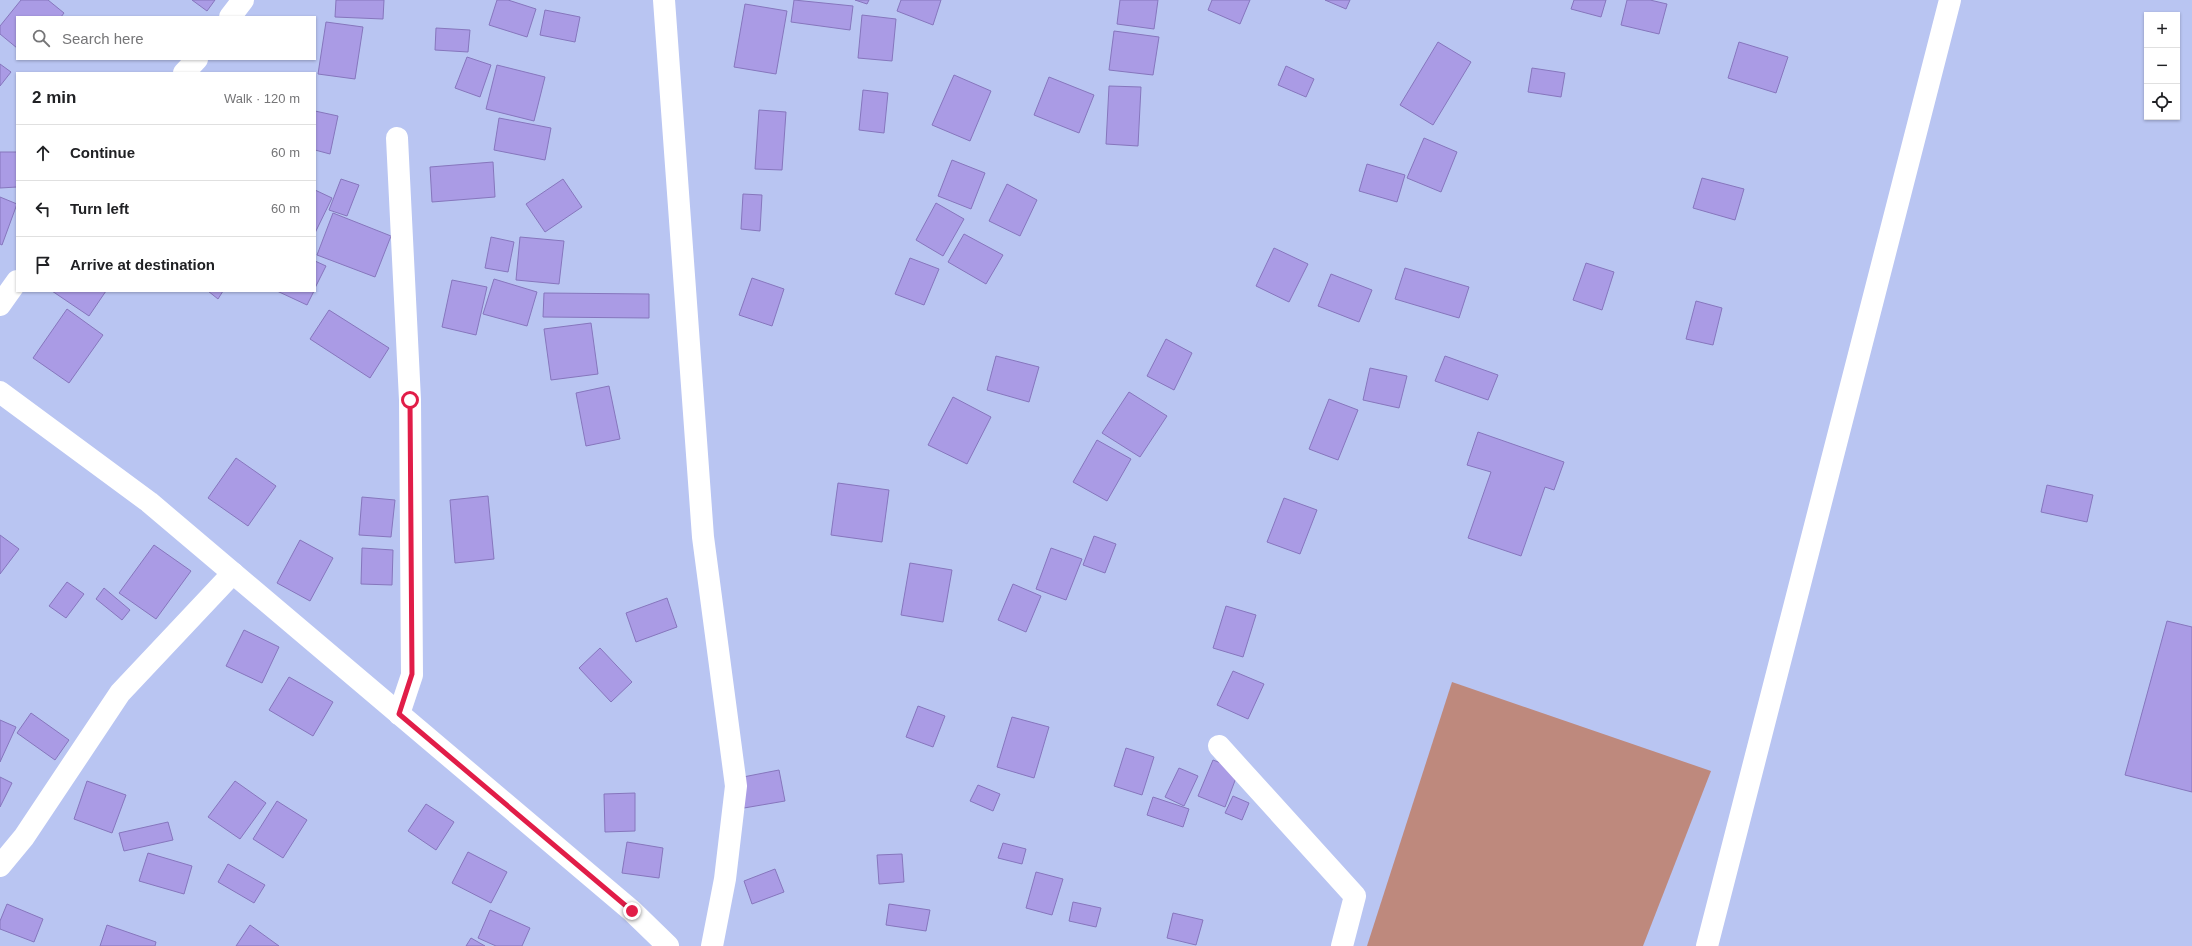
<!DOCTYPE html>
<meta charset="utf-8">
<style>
:root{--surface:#fff;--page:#f2f2f2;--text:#202124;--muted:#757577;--line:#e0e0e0}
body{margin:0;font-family:Arial,sans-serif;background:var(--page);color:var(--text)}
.controls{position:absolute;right:12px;top:12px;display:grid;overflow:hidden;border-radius:0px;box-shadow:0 1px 3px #0004}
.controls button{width:36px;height:36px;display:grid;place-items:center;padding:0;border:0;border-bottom:1px solid var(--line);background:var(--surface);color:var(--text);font:20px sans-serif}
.stop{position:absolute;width:12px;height:12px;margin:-9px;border:3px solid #e11d48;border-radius:50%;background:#fff}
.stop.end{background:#e11d48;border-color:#fff;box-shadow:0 1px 4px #0008}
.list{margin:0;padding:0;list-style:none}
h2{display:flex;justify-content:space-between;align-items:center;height:52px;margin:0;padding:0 16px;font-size:17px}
h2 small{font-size:13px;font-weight:400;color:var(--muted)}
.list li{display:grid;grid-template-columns:26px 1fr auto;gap:12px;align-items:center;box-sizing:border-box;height:56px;padding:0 16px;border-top:1px solid var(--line)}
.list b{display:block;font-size:15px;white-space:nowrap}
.list em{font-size:13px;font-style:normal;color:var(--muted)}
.icon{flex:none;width:22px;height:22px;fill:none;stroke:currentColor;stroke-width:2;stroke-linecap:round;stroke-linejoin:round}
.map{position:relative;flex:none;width:2192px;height:946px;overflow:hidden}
.search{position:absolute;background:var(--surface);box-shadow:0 1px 3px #0004;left:16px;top:16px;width:300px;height:44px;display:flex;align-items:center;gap:10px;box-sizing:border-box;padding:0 14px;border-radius:0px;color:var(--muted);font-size:15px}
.panel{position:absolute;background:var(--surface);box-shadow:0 1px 3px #0004;left:16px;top:72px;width:300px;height:220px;border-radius:0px}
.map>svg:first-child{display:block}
.green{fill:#be897d}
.building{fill:#aa9be5;stroke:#8676bd}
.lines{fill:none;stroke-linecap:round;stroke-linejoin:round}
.minor{stroke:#fff;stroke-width:22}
.route{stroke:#e11d48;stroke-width:5}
</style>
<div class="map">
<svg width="2192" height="946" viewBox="0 0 2192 946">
<rect width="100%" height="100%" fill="#b9c5f2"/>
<polygon class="green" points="1452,682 1711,771 1643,946 1367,946"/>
<g class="building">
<polygon points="21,0 48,0 64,13 61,17 17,17 17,48 0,34 0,26"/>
<polygon points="192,0 215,0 207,11"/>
<polygon points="336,0 384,0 383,19 335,17"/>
<polygon points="497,0 508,0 536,9 527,37 489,25"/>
<polygon points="794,0 853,6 850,30 791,22"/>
<polygon points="855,0 869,0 867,4"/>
<polygon points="901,0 941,0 933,25 897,11"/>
<polygon points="1120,0 1158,0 1154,29 1117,24"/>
<polygon points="1212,0 1250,0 1240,24 1208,10"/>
<polygon points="1325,0 1350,0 1346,9"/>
<polygon points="1574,0 1606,0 1601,17 1571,9"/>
<polygon points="1627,0 1650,0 1667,4 1659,34 1621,25"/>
<polygon points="745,4 787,11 776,74 734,67"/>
<polygon points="545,10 580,17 575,42 540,35"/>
<polygon points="862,15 896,19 892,61 858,58"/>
<polygon points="326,22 363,27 355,79 318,74"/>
<polygon points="436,28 470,30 468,52 435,50"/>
<polygon points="1114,31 1159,37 1153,75 1109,70"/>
<polygon points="1438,42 1471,62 1433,125 1400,105"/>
<polygon points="1739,42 1788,57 1776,93 1728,78"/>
<polygon points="467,57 491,65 480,97 455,88"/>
<polygon points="0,64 11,72 0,86"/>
<polygon points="497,65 545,77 534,121 486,109"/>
<polygon points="1286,66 1314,79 1306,97 1278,85"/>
<polygon points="1532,68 1565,73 1561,97 1528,92"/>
<polygon points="954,75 991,91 970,141 932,125"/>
<polygon points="1049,77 1094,95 1079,133 1034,115"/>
<polygon points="1109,86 1141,87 1138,146 1106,144"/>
<polygon points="863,90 888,93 884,133 859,130"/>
<polygon points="759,110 786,112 782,170 755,169"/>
<polygon points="315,111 338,116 330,154 315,150"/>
<polygon points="499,118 551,128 545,160 494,150"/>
<polygon points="1424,138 1457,152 1441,192 1407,178"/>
<polygon points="0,152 17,152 17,187 0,188"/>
<polygon points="952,160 985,173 971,209 938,196"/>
<polygon points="493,162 495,197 432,202 430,167"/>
<polygon points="1367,164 1405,175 1397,202 1359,191"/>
<polygon points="1702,178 1744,189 1735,220 1693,208"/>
<polygon points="341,179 359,185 347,216 329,210"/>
<polygon points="563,179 582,207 545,232 526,204"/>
<polygon points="1007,184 1037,200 1020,236 989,221"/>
<polygon points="315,190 332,198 315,233"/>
<polygon points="743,194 762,195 760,231 741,229"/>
<polygon points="0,197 17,204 2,245 0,244"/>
<polygon points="936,203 964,219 943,256 916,240"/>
<polygon points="333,213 391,236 375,277 317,255"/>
<polygon points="964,234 1003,255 986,284 948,262"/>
<polygon points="491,237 514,242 508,272 485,268"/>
<polygon points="520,237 564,241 559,284 516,280"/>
<polygon points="1274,248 1308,264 1289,302 1256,286"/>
<polygon points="910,258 939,269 924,305 895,294"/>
<polygon points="315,261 326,266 315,288"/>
<polygon points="1586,263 1614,272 1602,310 1573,300"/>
<polygon points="1405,268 1469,287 1459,318 1395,299"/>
<polygon points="1331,274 1372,290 1359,322 1318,306"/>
<polygon points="752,278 784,289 772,326 739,315"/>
<polygon points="494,279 537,292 527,326 483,314"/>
<polygon points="452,280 487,287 476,335 442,327"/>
<polygon points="52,291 106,291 89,316"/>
<polygon points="208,291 223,291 218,299"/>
<polygon points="277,291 314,291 307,305"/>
<polygon points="544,293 649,294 649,318 543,317"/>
<polygon points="1696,301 1722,308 1713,345 1686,339"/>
<polygon points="67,309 103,335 69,383 33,358"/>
<polygon points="329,310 389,348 370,378 310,339"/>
<polygon points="591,323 598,374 551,380 544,329"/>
<polygon points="1166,339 1192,353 1174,390 1147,376"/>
<polygon points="996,356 1039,367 1029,402 987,390"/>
<polygon points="1445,356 1498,375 1488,400 1435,381"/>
<polygon points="1370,368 1407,376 1399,408 1363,400"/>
<polygon points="609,386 620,439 586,446 576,393"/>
<polygon points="1129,392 1167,416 1140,457 1102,433"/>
<polygon points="953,397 991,417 967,464 928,445"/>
<polygon points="1329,399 1358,410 1338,460 1309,449"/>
<polygon points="1478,432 1564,462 1554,490 1545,487 1521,556 1468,538 1491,472 1467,465"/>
<polygon points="1097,440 1131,459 1107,501 1073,482"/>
<polygon points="236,458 276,486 248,526 208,498"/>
<polygon points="838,483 889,490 882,542 831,535"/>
<polygon points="2047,485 2093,495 2087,522 2041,512"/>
<polygon points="488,496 494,559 455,563 450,500"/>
<polygon points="362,497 395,500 391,537 359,535"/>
<polygon points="1284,498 1317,510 1300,554 1267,542"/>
<polygon points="0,535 19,549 0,574"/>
<polygon points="1094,536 1116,544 1105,573 1083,565"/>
<polygon points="300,540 333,558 310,601 277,583"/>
<polygon points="154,545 191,571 156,619 119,593"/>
<polygon points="362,548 393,550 392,585 361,584"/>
<polygon points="1051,548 1082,559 1066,600 1036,589"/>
<polygon points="910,563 952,570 943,622 901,615"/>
<polygon points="67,582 84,594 66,618 49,606"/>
<polygon points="1013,584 1041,596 1026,632 998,620"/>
<polygon points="104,588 130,610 122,620 96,599"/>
<polygon points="667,598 677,627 636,642 626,613"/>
<polygon points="1226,606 1256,615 1243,657 1213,648"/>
<polygon points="2167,621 2192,627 2192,792 2125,775"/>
<polygon points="244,630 279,647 262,683 226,666"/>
<polygon points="600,648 632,682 611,702 579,668"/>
<polygon points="1233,671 1264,684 1248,719 1217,705"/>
<polygon points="289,677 333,702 313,736 269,710"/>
<polygon points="918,706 945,716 933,747 906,737"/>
<polygon points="31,713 69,740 55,760 17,733"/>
<polygon points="1012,717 1049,727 1034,778 997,767"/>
<polygon points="0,720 16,727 0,762"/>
<polygon points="1126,748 1154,757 1142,795 1114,786"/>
<polygon points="1213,760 1239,770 1225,807 1198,796"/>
<polygon points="1179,768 1198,776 1184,806 1165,797"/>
<polygon points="779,770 785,801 744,808 738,778"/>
<polygon points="0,777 12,783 0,807"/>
<polygon points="87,781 126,795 112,833 74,819"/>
<polygon points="235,781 266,803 240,839 208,817"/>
<polygon points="978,785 1000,794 993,811 970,801"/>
<polygon points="635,793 635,831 605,832 604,794"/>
<polygon points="1233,796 1249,803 1242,820 1225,813"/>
<polygon points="1153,797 1189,809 1183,827 1147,815"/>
<polygon points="277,801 307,820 283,858 253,839"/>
<polygon points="426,804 454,822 436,850 408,831"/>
<polygon points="168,822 173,840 124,851 119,833"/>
<polygon points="627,842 663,848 659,878 622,873"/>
<polygon points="1003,843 1026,849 1022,864 998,858"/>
<polygon points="468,852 507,872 491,903 452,883"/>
<polygon points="148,853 192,866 184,894 139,881"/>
<polygon points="902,854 904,882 879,884 877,855"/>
<polygon points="228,864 265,885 254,903 218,882"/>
<polygon points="775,869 784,892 752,904 744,881"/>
<polygon points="1036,872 1063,879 1052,915 1026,908"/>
<polygon points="1073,902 1101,908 1096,927 1069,921"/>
<polygon points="7,904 43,919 34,942 0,929 0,921"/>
<polygon points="889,904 930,910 926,931 886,925"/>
<polygon points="490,910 530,928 522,946 496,946 478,938"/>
<polygon points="1173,913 1203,920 1196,945 1167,938"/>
<polygon points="107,925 156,942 155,946 100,946"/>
<polygon points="250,925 279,946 236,946"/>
<polygon points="471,938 485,946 466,946"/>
</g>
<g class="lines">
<g class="minor">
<polyline points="664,0 703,537 736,786 725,879 712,946"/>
<polyline points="230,17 243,0"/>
<polyline points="184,73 197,59"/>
<polyline points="397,138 410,400 412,675 399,714"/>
<polyline points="0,305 17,281"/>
<polyline points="0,392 149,502 632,911 668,946"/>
<polyline points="1219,746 1355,896 1342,946"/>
<polyline points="0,866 24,837 120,693 233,573"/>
<polyline points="1707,946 1950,0"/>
</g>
</g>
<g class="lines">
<polyline class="route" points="410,400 412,674 399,714 632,911"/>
</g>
</svg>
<div class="controls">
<button>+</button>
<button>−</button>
<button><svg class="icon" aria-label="locate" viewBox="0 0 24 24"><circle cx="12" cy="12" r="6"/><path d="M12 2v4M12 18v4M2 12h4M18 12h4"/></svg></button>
</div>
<div class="stop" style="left:410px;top:400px"></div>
<div class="stop end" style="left:632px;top:911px"></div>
<div class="search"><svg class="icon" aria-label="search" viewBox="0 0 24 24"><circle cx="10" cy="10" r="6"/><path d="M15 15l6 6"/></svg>Search here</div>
<section class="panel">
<h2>2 min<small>Walk · 120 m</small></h2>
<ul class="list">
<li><svg class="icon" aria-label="ahead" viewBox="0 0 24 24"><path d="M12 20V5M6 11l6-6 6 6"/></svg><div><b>Continue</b></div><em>60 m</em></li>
<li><svg class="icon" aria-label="left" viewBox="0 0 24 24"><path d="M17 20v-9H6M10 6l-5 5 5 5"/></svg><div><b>Turn left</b></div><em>60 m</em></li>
<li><svg class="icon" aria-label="arrive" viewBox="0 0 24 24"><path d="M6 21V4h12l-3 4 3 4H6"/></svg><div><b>Arrive at destination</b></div></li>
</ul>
</section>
</div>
